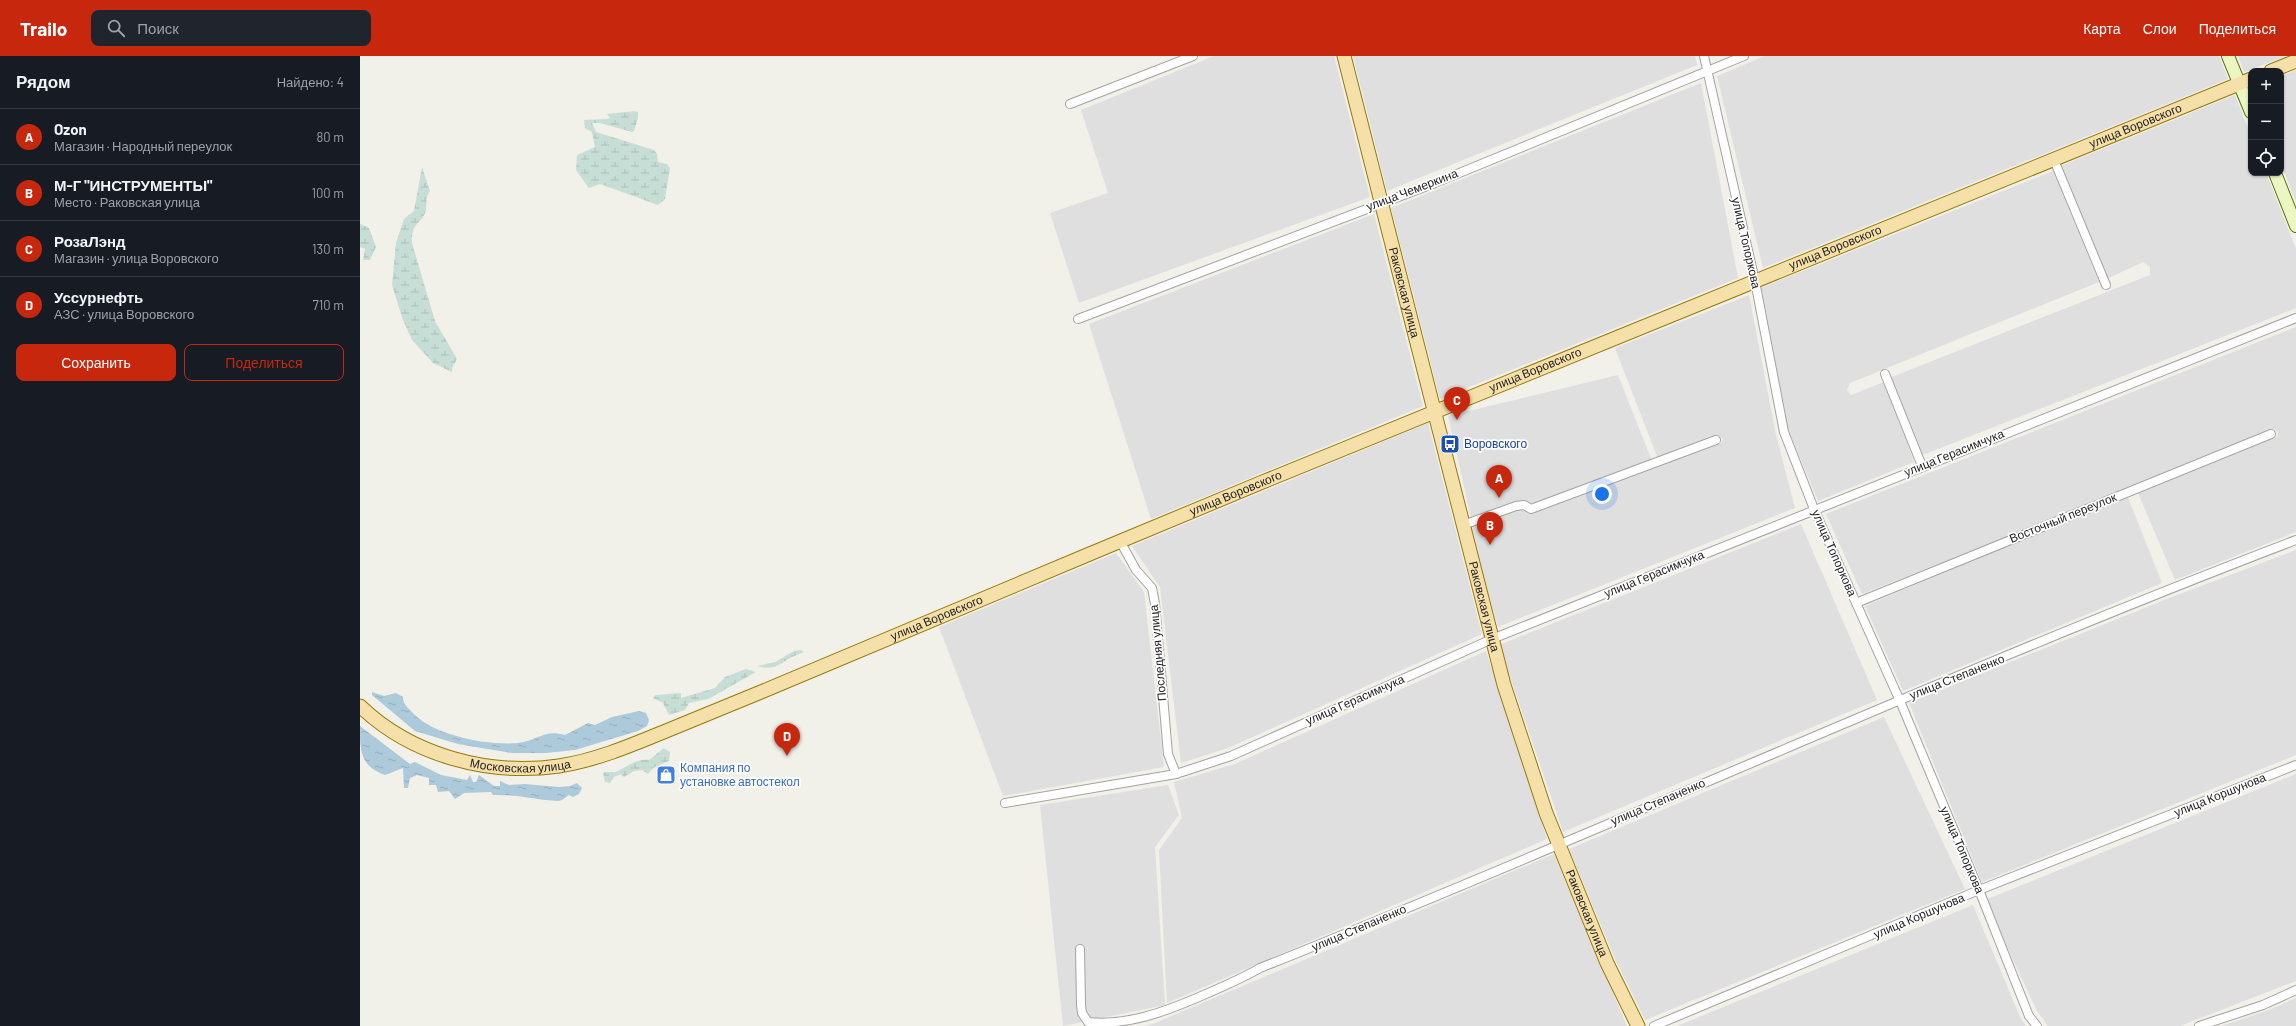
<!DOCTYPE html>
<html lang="ru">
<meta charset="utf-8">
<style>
:root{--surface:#171b24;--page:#20242c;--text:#f1f3f6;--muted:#9ea1a6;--line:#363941;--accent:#c6270d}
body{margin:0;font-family:Barlow,sans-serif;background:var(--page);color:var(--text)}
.controls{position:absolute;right:12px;top:12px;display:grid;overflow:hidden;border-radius:8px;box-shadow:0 1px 3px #0004}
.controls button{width:36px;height:36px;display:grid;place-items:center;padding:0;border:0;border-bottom:1px solid var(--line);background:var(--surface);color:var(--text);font:20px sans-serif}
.you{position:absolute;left:1242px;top:438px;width:14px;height:14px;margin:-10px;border:3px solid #fff;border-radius:50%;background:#1a73e8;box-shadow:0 0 0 6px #1a73e833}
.badge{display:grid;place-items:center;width:26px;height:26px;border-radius:50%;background:var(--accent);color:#fff;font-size:13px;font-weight:700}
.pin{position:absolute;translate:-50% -33px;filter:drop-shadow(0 1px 2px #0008)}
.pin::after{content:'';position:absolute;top:21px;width:14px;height:12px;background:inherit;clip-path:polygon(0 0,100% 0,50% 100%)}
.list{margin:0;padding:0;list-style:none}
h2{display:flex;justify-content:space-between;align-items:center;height:52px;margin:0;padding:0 16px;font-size:17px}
h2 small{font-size:13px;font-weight:400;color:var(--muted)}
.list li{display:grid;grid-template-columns:26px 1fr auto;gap:12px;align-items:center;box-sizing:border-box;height:56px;padding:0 16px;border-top:1px solid var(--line)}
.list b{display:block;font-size:15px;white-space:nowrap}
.list p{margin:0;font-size:13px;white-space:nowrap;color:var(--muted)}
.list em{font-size:13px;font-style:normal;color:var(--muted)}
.actions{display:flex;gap:8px;padding:12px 16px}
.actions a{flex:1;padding:9px 0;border:1px solid var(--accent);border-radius:8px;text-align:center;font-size:14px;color:var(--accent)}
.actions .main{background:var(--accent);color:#fff}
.icon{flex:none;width:22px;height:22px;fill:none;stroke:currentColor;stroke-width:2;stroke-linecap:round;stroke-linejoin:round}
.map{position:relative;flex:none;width:1936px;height:970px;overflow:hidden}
header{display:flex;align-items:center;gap:24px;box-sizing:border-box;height:56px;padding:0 20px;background:var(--accent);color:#fff}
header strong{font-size:19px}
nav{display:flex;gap:22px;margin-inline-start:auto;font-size:14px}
.search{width:280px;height:36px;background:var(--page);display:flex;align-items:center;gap:10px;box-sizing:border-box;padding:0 14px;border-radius:8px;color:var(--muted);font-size:15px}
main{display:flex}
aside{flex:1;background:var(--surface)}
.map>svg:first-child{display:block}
.residential{fill:#e0dfdf}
.wetland{fill:url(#wetland-marsh)}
.water{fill:url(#water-ripples)}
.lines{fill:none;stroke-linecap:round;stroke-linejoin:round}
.street-casing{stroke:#a3a3a3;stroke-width:10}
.secondary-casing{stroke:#5b750d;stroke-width:14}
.primary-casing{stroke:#957a0a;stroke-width:15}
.street{stroke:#fff;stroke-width:8}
.secondary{stroke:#ecf6c2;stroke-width:12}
.primary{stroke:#f6e0a9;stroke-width:13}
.labels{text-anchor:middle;stroke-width:3.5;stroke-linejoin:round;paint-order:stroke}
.street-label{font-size:12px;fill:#222;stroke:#fff}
.transit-label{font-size:12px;fill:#164399;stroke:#fff;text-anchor:start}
.shop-label{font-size:12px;fill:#366cbe;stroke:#fff;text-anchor:start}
</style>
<header>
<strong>Trailo</strong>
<div class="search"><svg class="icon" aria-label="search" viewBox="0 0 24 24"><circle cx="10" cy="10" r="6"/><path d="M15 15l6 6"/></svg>Поиск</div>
<nav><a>Карта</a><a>Слои</a><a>Поделиться</a></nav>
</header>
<main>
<aside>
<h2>Рядом<small>Найдено: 4</small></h2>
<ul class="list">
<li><span class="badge">A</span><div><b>Ozon</b><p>Магазин · Народный переулок</p></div><em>80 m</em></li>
<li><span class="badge">B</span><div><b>М-Г &quot;ИНСТРУМЕНТЫ&quot;</b><p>Место · Раковская улица</p></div><em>100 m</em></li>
<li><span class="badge">C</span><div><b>РозаЛэнд</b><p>Магазин · улица Воровского</p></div><em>130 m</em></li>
<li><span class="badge">D</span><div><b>Уссурнефть</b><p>АЗС · улица Воровского</p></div><em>710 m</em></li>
</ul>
<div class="actions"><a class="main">Сохранить</a><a>Поделиться</a></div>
</aside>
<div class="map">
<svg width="1936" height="970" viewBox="0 0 1936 970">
<defs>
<pattern id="wetland-marsh" width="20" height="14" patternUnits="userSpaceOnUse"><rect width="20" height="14" fill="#c7ded7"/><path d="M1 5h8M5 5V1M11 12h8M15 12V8" fill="none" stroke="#abbeb8"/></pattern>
<pattern id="water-ripples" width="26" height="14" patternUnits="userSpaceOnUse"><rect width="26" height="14" fill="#adcadb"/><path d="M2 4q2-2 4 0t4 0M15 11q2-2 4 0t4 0" fill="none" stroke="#95adbc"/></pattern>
</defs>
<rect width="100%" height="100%" fill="#f1f0e9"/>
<g class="residential">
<polygon points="854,0 974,0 1010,141 719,247 690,157 748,137 721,54"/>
<polygon points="993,0 1335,0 1337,9 1027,135"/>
<polygon points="1405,0 1859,0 1868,23 1403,212 1357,20"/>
<polygon points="1878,0 1926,0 1884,16"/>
<polygon points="1936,14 1936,146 1921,108 1921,20"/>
<polygon points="1341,27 1378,222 1080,343 1031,152"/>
<polygon points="1875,39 1891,80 1891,117 1906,117 1936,193 1936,252 1560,400 1529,322 1790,219 1790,211 1783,206 1742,225 1696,112"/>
<polygon points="1693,115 1739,226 1490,327 1487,334 1491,339 1526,325 1554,406 1458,445 1428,373 1398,233"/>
<polygon points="1014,158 1063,350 791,463 729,268"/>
<polygon points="1389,239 1416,379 1435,452 1138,571 1108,468 1156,454 1171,455 1361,387 1363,383 1358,380 1298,403 1255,292"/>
<polygon points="1936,271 1936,476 1815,524 1778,437 1917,381 1918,376 1915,374 1502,538 1466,458"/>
<polygon points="1258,319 1292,405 1173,449 1156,447 1111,462 1088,360"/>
<polygon points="1068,367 1122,578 868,692 821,707 800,531 772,490"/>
<polygon points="1767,439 1802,527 1543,635 1505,550"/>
<polygon points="1441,468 1517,644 1203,776 1139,589"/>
<polygon points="1936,494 1936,699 1622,826 1549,647 1812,541"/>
<polygon points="756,497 784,536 804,711 643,740 579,571"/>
<polygon points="1126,595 1187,783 807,947 799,794 822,762 814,726 875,708"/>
<polygon points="1524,661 1605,833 1285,964 1255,903 1209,793"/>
<polygon points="1936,718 1936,925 1820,970 1688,970 1677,955 1625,844"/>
<polygon points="808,729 819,759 795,791 805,949 703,970 680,749"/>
<polygon points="1194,798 1267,970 784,970 793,968"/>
<polygon points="1613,849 1661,963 1666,970 1317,970"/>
<polygon points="1936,942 1936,970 1861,970 1909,954"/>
</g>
<g class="wetland">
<polygon points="274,55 278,56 278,62 274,75 272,76 240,67 232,67 236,76 294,94 297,98 298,106 307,108 310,112 305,143 298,149 240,128 229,132 216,114 217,99 235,91 232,76 225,72 224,64 248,63 250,62 247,58"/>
<path d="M62 111 70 135C65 143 67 144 66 153 63 169 51 164 52 187L75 265 97 303 92 312V316L73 307 52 284 43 264 32 229 36 187 44 163 54 155Z"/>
<polygon points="0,168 9,172 16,191 10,204 3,204 5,193 0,191"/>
<path d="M441 594 444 596C440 598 436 599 432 601 419 608 415 615 397 610L415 606 434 595Z"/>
<polygon points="386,613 396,616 348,643 329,647 325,654 309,659 303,647 293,642 296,639 321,637 321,642 355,632 365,621"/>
<path d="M304 692 310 696 309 705 293 712 288 718 282 714 274 715 264 721 261 718 254 721 250 727 245 726 243 717C247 715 252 717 256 716 266 711 277 702 289 704Z"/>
</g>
<g class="water">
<path d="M12 636 24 640 36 637 43 641C43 647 46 650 50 654 70 679 127 690 158 687 177 685 184 673 205 679L228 667 235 669 252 661 279 655 286 657 289 664 287 670 278 675 215 694 186 697H152L98 688 55 675 12 639Z"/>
<path d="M0 670 50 708 55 706 81 719 107 724 110 719 113 726H116L119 719 134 730H140V725L149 729 165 728 199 731 210 730 217 727 222 732 219 738 213 741 209 739C206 741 202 745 198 745 176 744 156 738 133 739L131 736 104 737 95 743 89 735 78 736 76 729H69V722L57 719 50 722 48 732H44L43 712 25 719C0 710 0 695 0 670Z"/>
</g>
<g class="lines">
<defs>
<g id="street">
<polyline points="1344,0 1395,225 1424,376 1454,453 1540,645 1619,834 1669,960 1677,970"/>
<polyline points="710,48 833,0"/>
<polyline points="1694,104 1746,229"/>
<polyline points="718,263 1075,127 1384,0"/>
<polyline points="1525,318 1562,410"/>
<polyline points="1103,469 1156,450 1164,449 1171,453 1356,384"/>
<polyline points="760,485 776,514 792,532 795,548 808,698 816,718"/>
<polyline points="1496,547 1911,378"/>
<polyline points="645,747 816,718 871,700 1132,583 1936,262"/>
<path d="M720 893 721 949 722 957 728 966C767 970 804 956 839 941 860 932 881 923 900 912 1247 774 1587 617 1936 484"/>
<polyline points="1294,970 1619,834 1936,709"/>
<polyline points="1839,970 1903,949 1936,934"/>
</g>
<g id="secondary">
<polyline points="1868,0 1891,56"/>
<polyline points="1915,117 1936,170"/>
</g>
<g id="primary">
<path id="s1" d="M984 0 1144 629 1186 757 1247 907 1278 970"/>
<polyline points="1911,15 1936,5"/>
<path id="s2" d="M0 650C52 700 129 720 199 710 237 704 272 689 306 675 338 662 370 649 401 636 512 589 622 543 732 497 1117 336 1504 180 1891 23"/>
</g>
</defs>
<use href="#street" class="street-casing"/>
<use href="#secondary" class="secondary-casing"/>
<use href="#primary" class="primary-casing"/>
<use href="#street" class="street"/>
<use href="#secondary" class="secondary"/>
<use href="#primary" class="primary"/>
</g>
<defs>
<symbol id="bus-square" viewBox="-11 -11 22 22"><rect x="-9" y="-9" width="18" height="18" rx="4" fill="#1a4fb4" stroke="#fff"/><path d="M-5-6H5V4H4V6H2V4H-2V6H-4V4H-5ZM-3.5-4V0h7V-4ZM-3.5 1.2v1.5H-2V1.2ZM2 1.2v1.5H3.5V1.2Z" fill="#fff"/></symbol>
<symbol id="shop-square" viewBox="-11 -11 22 22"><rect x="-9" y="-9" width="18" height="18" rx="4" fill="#3f7fe0" stroke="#fff"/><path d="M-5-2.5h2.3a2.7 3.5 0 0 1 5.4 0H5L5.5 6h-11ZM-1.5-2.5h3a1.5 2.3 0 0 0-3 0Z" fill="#fff"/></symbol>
</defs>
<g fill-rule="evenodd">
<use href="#bus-square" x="1079" y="377" width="22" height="22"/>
<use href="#shop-square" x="295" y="708" width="22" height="22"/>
</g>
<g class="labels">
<g class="street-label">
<text dy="4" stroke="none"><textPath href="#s2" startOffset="1917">улица Воровского</textPath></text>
<text transform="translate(1052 134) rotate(-21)" y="4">улица Чемеркина</text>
<text transform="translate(1386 187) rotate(77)" y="4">улица Топоркова</text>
<text dy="4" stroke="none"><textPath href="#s2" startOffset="1593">улица Воровского</textPath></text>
<text dy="4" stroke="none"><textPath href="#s1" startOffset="244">Раковская улица</textPath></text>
<text dy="4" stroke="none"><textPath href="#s2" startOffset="1269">улица Воровского</textPath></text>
<text transform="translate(1594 397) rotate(-22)" y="4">улица Герасимчука</text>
<text dy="4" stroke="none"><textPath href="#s2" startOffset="945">улица Воровского</textPath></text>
<text transform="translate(1703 462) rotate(-22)" y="4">Восточный переулок</text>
<text transform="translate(1474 497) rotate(66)" y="4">улица Топоркова</text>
<text transform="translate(1294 518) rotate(-22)" y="4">улица Герасимчука</text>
<text dy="4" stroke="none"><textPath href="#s1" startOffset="568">Раковская улица</textPath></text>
<text dy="4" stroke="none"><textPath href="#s2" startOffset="621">улица Воровского</textPath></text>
<text transform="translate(798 597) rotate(-95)" y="4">Последняя улица</text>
<text transform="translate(1597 621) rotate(-22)" y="4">улица Степаненко</text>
<text transform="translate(995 644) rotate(-24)" y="4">улица Герасимчука</text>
<text dy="4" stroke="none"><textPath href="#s2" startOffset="176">Московская улица</textPath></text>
<text transform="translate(1860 739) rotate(-22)" y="4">улица Коршунова</text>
<text transform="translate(1298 746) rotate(-23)" y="4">улица Степаненко</text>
<text transform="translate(1602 794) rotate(67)" y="4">улица Топоркова</text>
<text dy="4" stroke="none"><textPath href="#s1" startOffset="892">Раковская улица</textPath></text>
<text transform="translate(1559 860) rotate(-23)" y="4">улица Коршунова</text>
<text transform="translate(999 872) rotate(-23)" y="4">улица Степаненко</text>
</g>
<g class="transit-label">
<text x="1104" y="392">Воровского</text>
</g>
<g class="shop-label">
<text x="320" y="716">Компания по<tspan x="320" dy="14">установке автостекол</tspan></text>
</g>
</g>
</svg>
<div class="controls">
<button>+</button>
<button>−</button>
<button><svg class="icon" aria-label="locate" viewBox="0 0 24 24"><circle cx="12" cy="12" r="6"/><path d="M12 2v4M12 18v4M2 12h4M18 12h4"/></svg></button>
</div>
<div class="you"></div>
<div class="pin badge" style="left:1139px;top:442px">A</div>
<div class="pin badge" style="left:1130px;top:489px">B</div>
<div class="pin badge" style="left:1097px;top:364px">C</div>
<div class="pin badge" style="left:427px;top:700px">D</div>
</div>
</main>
